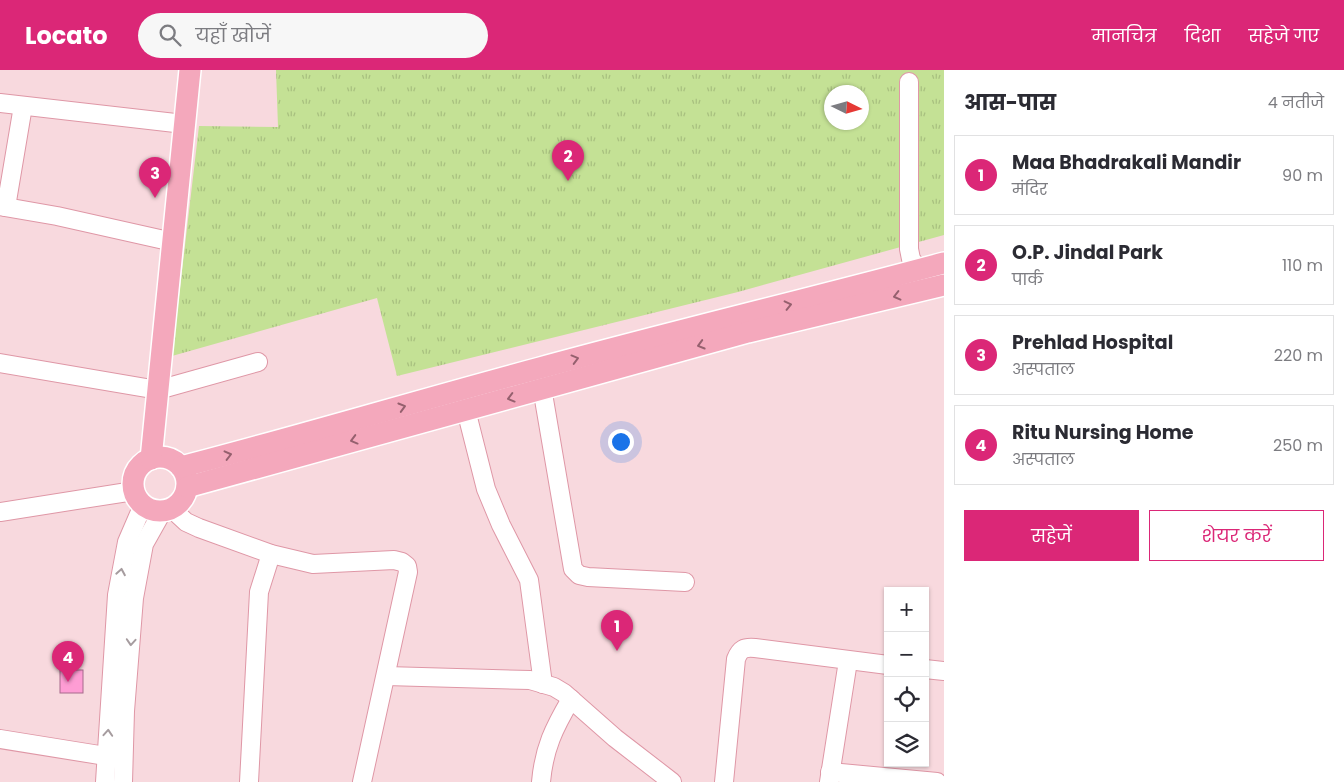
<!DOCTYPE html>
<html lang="hi">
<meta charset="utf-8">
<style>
:root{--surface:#fff;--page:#f7f7f7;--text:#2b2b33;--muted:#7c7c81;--line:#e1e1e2;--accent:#db2777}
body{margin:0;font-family:Poppins,"Noto Sans Devanagari",sans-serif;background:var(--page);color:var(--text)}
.controls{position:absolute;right:15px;bottom:15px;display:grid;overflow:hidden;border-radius:0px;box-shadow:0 1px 4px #0004}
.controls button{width:45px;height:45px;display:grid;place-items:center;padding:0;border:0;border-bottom:1px solid var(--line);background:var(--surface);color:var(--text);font:25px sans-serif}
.compass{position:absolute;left:824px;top:15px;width:45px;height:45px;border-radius:50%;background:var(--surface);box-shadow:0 1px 4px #0004;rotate:95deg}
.you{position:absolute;left:620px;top:371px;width:18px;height:18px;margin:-12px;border:4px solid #fff;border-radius:50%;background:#1a73e8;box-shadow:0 0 0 8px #1a73e833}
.badge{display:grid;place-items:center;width:32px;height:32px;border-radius:50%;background:var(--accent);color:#fff;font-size:16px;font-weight:700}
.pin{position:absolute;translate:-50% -41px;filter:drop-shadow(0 1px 2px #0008)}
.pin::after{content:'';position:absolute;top:26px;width:18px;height:15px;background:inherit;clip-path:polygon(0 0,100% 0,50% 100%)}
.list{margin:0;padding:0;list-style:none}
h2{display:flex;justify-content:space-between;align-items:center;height:65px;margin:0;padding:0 20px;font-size:21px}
h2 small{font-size:16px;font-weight:400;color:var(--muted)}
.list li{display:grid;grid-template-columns:32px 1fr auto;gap:15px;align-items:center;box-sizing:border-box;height:80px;margin:0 10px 10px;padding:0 10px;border:1px solid var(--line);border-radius:0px}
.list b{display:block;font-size:19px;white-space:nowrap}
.list p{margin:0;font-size:16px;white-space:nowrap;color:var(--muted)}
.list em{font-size:16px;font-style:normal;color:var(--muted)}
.actions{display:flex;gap:10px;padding:15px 20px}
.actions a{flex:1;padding:11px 0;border:1px solid var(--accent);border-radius:0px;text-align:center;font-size:18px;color:var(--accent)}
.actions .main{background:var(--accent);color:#fff}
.icon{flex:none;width:28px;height:28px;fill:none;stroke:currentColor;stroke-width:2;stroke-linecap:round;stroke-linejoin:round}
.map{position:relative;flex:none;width:944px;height:712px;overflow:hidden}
header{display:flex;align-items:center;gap:30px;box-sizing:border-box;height:70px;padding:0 25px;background:var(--accent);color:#fff}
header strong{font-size:24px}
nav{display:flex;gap:28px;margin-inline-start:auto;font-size:18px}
.search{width:350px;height:45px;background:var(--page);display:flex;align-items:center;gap:12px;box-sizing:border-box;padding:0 18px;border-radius:28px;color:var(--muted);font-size:19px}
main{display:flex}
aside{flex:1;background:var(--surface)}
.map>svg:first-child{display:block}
.grass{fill:url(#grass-tufts);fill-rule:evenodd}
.building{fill:#fe9dd4;stroke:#a76b8c}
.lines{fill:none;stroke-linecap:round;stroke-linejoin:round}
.minor-casing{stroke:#df97a6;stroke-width:20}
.major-casing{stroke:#fff;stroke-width:24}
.minor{stroke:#fff;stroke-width:18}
.major{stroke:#f4a8bc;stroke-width:21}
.oneway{stroke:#95606e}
.oneway2{stroke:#a69c9f}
</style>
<header>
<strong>Locato</strong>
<div class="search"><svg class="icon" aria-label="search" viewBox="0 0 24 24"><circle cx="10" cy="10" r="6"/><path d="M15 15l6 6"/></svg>यहाँ खोजें</div>
<nav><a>मानचित्र</a><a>दिशा</a><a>सहेजे गए</a></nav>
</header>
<main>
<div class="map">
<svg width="944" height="712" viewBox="0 0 944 712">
<defs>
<pattern id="grass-tufts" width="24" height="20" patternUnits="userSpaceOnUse" patternTransform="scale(1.25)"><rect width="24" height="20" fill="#c4e195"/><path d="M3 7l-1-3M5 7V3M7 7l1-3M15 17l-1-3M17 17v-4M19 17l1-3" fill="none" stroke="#a8c07f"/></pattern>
</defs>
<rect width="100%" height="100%" fill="#f8d9de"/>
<path class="grass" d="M276 0H944V165L738 222 397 306 377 228 172 286 199 56 278 57ZM832 22H862V52H832Z"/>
<rect class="building" x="60" y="600" width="23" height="23"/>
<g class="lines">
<defs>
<g id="minor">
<polyline points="909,12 909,179 911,189 925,208"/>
<polyline points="0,33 184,54"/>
<polyline points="0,136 57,146 173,172"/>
<polyline points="6,137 23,36"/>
<polyline points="0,293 158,320 258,292"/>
<polyline points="540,306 573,499 579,505 588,507 685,512"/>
<polyline points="466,340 486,419 501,455 529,510 543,614"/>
<polyline points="172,439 186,452 199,458 271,484 313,494 394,490 402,492 407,496 408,502 362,712"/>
<polyline points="0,442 134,421"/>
<polyline points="925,599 944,601"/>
<polyline points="386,606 530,610 554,617 564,623 615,668 672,712"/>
<polyline points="0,669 118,688"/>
<polyline points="830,702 937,712"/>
<polyline points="105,712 117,525 127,472 143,435"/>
<polyline points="123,712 125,641 134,528 144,474 162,442"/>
<polyline points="249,712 259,522 271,484"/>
<path d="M541 712C544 678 554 658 571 629"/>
<path d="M724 712 736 589C740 579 744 577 755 578L888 595"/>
<polyline points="829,712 848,591"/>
</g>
<g id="major">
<circle cx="160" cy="414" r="27"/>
<polyline points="151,389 190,0"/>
<path d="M181 397C301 366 420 330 540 298 675 261 810 229 944 193"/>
<polyline points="187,417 748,262 944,215"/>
</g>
</defs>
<use href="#minor" class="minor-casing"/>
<use href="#major" class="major-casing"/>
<use href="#minor" class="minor"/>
<use href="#major" class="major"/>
</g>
<defs><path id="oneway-chevron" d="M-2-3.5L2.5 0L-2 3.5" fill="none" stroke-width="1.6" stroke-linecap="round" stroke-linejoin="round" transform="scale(1.25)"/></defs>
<g class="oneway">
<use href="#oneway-chevron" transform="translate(897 226) rotate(166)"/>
<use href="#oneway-chevron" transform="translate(788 235) rotate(-13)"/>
<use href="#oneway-chevron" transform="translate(701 275) rotate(164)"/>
<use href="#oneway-chevron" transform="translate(575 289) rotate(-15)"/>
<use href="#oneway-chevron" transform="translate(511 328) rotate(165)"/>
<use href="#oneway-chevron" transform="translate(402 337) rotate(-16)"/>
<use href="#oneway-chevron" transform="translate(354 370) rotate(165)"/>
<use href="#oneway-chevron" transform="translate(228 385) rotate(-14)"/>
</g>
<g class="oneway2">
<use href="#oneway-chevron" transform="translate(121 502) rotate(-80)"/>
<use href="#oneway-chevron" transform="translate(131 572) rotate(94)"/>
<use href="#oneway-chevron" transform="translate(108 663) rotate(-86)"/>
</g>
</svg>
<div class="controls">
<button>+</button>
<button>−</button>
<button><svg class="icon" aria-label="locate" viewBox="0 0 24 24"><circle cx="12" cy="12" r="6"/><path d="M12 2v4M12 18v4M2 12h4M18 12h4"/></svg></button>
<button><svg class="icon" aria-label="layers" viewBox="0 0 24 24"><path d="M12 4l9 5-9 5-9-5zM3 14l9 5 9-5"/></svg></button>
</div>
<svg class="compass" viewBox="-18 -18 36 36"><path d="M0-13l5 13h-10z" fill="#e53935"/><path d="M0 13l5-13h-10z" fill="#7c7c81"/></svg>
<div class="you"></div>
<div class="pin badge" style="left:617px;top:581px">1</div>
<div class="pin badge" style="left:568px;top:111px">2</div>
<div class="pin badge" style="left:155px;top:128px">3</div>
<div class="pin badge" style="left:68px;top:612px">4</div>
</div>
<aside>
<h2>आस-पास<small>4 नतीजे</small></h2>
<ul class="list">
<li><span class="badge">1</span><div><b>Maa Bhadrakali Mandir</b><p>मंदिर</p></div><em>90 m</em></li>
<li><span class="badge">2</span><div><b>O.P. Jindal Park</b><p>पार्क</p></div><em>110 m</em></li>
<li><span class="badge">3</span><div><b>Prehlad Hospital</b><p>अस्पताल</p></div><em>220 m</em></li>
<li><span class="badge">4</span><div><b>Ritu Nursing Home</b><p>अस्पताल</p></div><em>250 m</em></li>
</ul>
<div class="actions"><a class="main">सहेजें</a><a>शेयर करें</a></div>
</aside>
</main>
